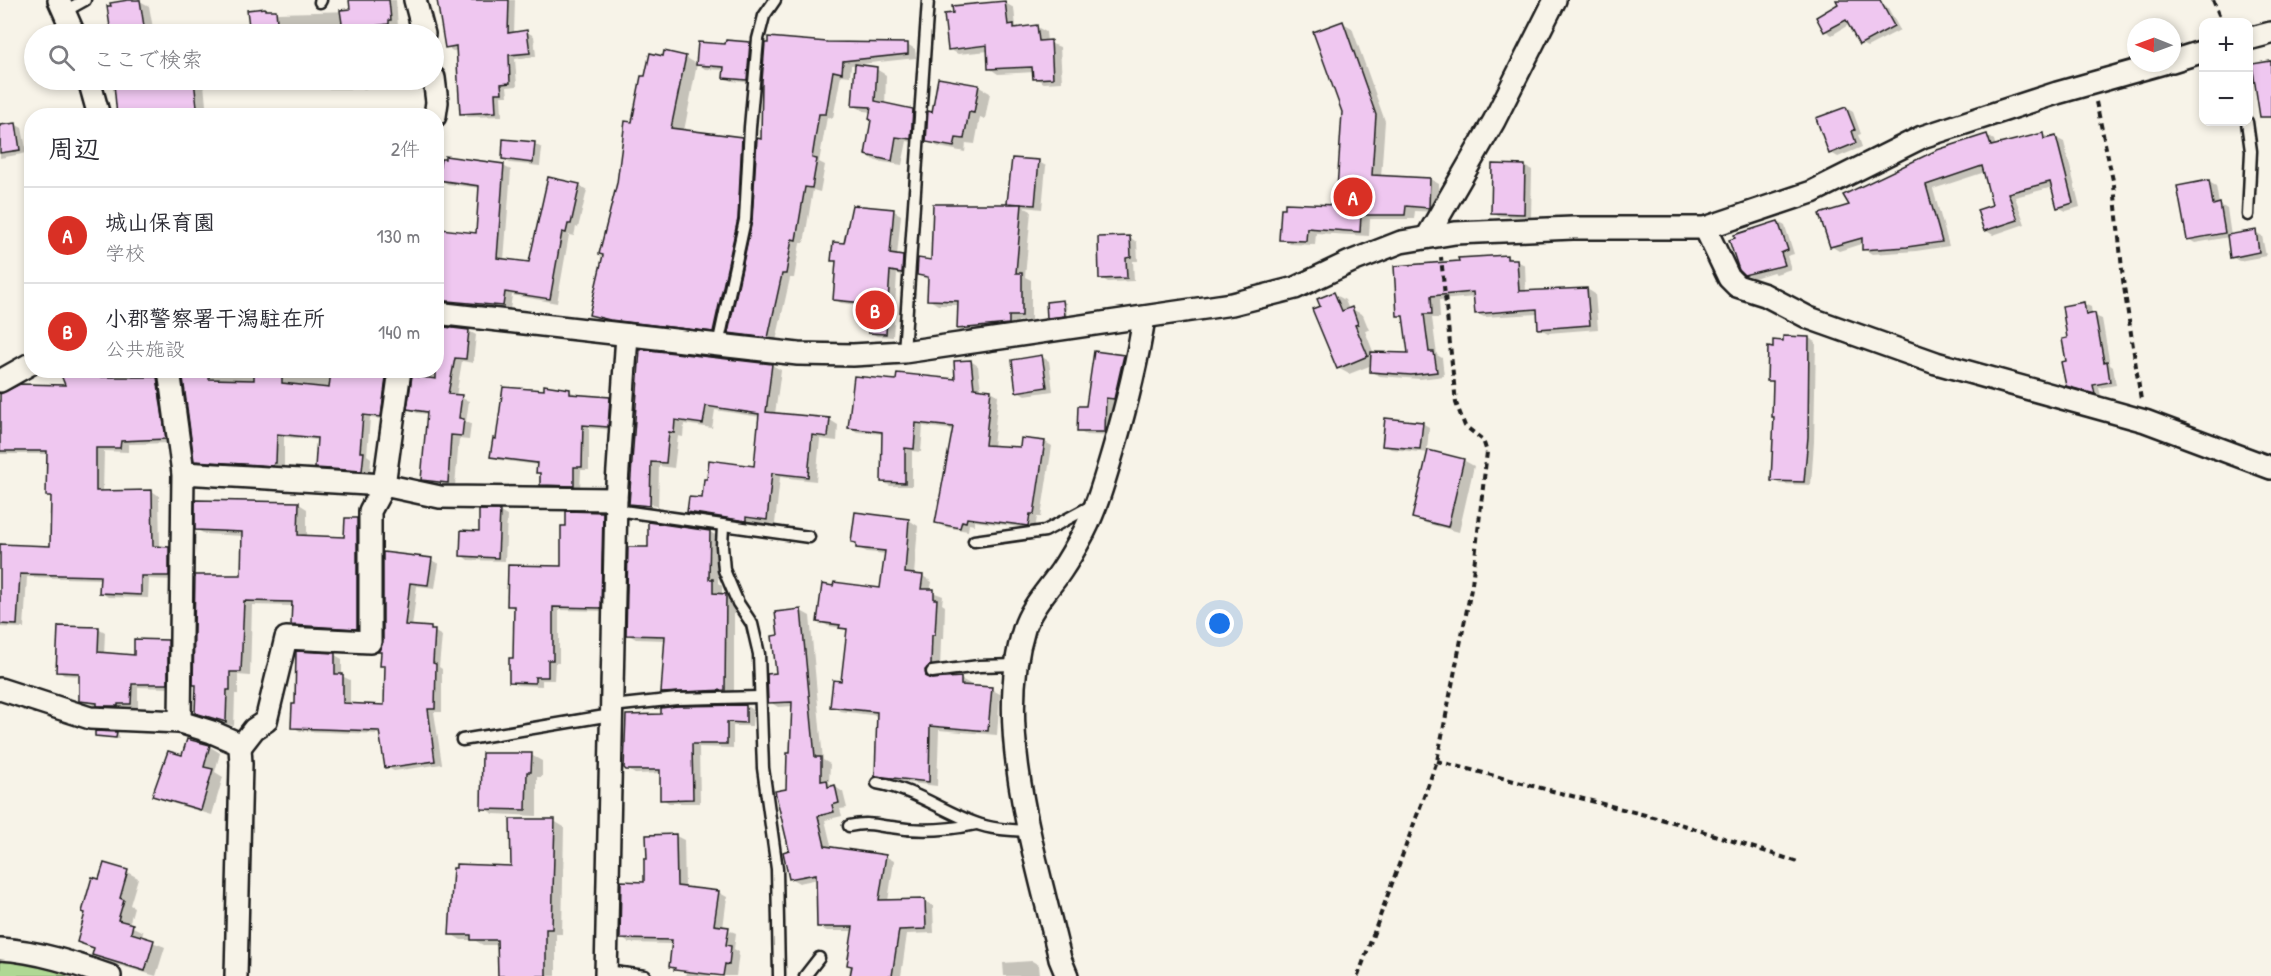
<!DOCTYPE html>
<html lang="ja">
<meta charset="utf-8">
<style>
:root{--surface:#fff;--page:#f7f7f7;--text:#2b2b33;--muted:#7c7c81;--line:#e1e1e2;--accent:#d93025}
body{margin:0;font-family:"Patrick Hand","Klee One",sans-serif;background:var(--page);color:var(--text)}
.controls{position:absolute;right:18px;top:18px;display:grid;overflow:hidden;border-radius:12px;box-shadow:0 3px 9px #0003}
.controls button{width:54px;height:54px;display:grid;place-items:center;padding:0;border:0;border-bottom:2px solid var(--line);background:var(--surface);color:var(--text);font:30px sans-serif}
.compass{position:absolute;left:2127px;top:18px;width:54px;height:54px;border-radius:50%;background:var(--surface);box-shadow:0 3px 9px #0003;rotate:271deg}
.you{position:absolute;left:1220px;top:624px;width:21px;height:21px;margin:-15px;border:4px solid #fff;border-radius:50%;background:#1a73e8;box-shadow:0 0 0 9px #1a73e833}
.badge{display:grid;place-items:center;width:39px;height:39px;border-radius:50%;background:var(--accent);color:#fff;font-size:20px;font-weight:700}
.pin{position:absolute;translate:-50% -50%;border:3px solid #fff;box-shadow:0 2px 6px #0006}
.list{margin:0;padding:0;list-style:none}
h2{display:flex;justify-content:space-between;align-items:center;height:78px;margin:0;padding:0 24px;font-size:26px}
h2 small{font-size:20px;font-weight:400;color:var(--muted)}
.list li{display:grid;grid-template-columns:39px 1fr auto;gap:18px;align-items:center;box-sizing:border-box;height:96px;padding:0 24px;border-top:2px solid var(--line)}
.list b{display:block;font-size:22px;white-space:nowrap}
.list p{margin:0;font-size:20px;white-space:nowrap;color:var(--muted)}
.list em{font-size:20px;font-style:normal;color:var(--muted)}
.icon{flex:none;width:33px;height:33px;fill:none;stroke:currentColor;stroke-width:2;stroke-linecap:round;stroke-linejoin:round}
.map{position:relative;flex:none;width:2271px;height:976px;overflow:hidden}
.search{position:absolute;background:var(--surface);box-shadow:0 3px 9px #0003;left:24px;top:24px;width:420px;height:66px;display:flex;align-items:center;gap:15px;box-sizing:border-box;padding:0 21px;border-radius:33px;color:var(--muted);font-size:22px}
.panel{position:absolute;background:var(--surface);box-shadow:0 3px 9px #0003;left:24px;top:108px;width:420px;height:270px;border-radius:24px}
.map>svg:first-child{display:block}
.green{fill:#afd894;stroke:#667a58;stroke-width:1.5}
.shadow{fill:#0003;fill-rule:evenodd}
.building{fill:#efc7f0;stroke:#1c1c1c;stroke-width:1.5}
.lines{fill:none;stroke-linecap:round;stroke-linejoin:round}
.service-casing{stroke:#1c1c1c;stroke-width:15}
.minor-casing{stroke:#1c1c1c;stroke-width:26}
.path{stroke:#1c1c1c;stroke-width:4;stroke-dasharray:6 4.5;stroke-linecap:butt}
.service{stroke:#f7f3e8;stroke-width:10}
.minor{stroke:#f7f3e8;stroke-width:21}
</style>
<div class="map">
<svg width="2271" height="976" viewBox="0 0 2271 976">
<rect width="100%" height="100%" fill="#f7f3e8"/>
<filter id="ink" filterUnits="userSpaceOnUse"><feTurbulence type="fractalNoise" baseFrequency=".0167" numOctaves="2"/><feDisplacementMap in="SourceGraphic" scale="12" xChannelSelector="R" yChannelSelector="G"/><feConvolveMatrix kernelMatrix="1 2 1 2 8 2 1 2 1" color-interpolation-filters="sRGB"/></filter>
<g filter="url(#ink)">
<polygon class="green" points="0,956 8,957 82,976 0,976"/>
<g class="shadow">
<polygon points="138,0 149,6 154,34 112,34 108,7"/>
<polygon points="350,0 396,0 398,26 366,31 366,34 251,34 249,11 265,10 278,13 352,11"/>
<polygon points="438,0 515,0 514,33 527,32 534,36 536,56 515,59 517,86 507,87 508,96 501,96 502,116 468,117 461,113 458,50 453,51 446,47"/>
<polygon points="1838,0 1878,0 1880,4 1888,8 1900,30 1867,47 1860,43 1850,24 1832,35 1826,31 1840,5"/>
<polygon points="1005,3 1014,8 1016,27 1019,29 1037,27 1046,32 1047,42 1060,47 1062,82 1044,83 1035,78 1034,72 998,74 989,68 989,51 958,54 949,49"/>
<polygon points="1343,23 1352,28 1385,121 1381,177 1430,179 1439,184 1438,212 1415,211 1414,219 1370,219 1369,236 1316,233 1315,245 1290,244 1281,239 1338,207 1344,112"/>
<polygon points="750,43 757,47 754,83 732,81 724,77 725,70 705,69 698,64 727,46"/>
<polygon points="826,43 907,44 915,49 916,58 851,65 850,76 841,75 833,118 827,117 819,162 825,165 820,192 813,190 804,243 800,243 794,278 790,278 776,341 738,337 730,333 754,221 762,140"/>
<polygon points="685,57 697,64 684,131 741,138 754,145 749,226 725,338 603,322 591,315 633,123 646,78 664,58"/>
<polygon points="876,69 886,75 885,105 913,110 923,116 921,144 907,141 902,165 876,161 866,155 873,120 872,112 864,111 853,105"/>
<polygon points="124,80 158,80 158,81 196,80 204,84 207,116 118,116"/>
<polygon points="310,80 366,80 366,89 317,89 310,85"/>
<polygon points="939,80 979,87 990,93 985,119 980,117 975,144 966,143 965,152 939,147 927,141"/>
<polygon points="1846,108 1853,112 1861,134 1858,135 1862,147 1838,157 1831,153"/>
<polygon points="15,124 22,128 27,153 0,158 0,127"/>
<polygon points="2042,134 2051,139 2056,138 2064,142 2080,207 2066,211 2058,207 2053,187 2015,197 2025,224 1993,235 1985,230 1994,206 1985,172 1933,189 1949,246 1916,251 1872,254 1864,249 1864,243 1839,251 1831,246 1851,206 1986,135 1994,140 1996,147"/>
<polygon points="534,144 542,148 540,166 510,163 503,159"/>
<polygon points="1039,162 1046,166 1042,209 1024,207 1031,211 1025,277 1031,280 1031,320 1018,321 1017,328 968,334 959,328 960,305 938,305 928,299 929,280 918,275 933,262 1015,206 1009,202"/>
<polygon points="1493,165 1525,166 1532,170 1531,217 1500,216 1492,212"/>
<polygon points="503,166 511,170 504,260 530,263 579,185 587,190 578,228 576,227 574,236 569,235 557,303 512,295 510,310 446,304 436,307 436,235 477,235 480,188 447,184 440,179"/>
<polygon points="2209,182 2216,186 2219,204 2227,209 2231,236 2255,232 2262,236 2266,256 2239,261 2232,257 2229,237 2195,243 2188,239"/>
<polygon points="894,211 901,215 897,256 910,261 909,276 897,274 893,337 877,336 869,332 870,322 865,319 866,306 841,303 834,299 838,263 833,260 845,245"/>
<polygon points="1778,222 1785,226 1794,254 1787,256 1791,269 1776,274 1773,272 1754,278 1746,274"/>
<polygon points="1130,238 1137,242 1138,261 1133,261 1134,281 1108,282 1101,278"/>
<polygon points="1506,256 1525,265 1526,292 1587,289 1595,294 1598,329 1548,333 1539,328 1538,314 1484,317 1476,313 1475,297 1439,300 1440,318 1432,318 1437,355 1442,358 1444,376 1420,379 1380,376 1371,372 1372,365 1349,374 1338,368 1322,306 1334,294 1345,300 1349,310 1352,309 1363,315 1369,330 1365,331 1374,354 1410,354 1405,319 1399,315 1460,263"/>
<polygon points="32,295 32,307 27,297"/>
<polygon points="1062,301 1066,303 1067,317 1052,319 1049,317"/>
<polygon points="2084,304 2091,307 2092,315 2102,319 2110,365 2113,367 2116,385 2099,388 2101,396 2067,385 2069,339"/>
<polygon points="469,331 476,335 473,363 462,361 456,396 469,401 466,422 471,424 469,440 459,439 455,486 430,483 423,479 428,414 417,413 409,409 414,370 436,370"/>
<polygon points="1785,338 1809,338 1816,342 1814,442 1811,485 1780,484 1773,480 1775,384 1769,380 1774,349 1784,342"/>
<path d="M641 351 772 365 781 370 775 414 830 420 838 425 837 441 820 439 816 481 780 477 775 524 754 522V525L698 517 689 512 756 467 760 417 715 410 712 428 684 424 683 437 678 436 674 468 659 466 658 510 639 508 630 503ZM638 503 657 505V508L638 506Z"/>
<polygon points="1095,353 1124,357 1131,361 1121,402 1113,401 1111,436 1086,435 1078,431 1088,408"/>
<polygon points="1042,357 1049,361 1053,391 1025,395 1018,391"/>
<polygon points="971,361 978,366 981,390 991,391 998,395 993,447 1022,448 1045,442 1052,446 1041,517 1037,517 1035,529 974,521 974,525 969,524 968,531 944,527 937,523 954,430 923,426 921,452 912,451 912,486 890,486 882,481 883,434 857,432 850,427 897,382 957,381"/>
<polygon points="183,370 396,370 388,420 370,418 367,455 371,458 370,474 324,472 316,467 318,440 284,437 284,466 281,466 281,469 203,464 196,460"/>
<polygon points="64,378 157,378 165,383 173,443 128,444 128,452 104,451 103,492 152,491 159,496 160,548 169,548 177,553 176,580 149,579 148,598 108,597 100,592 101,579 27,577 24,628 0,627 0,543 9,546 51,548 53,498 48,495 49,454 0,454 0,395 65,387"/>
<polygon points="545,391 570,391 577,395 610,398 616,402 615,430 589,428 589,470 581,470 580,489 548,488 542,485 542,474 538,472 538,465 499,460 492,456 498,440"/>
<polygon points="1422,423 1429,427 1427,451 1463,460 1474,466 1459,532 1425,523 1414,517 1429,453 1391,449 1384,445"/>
<polygon points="299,504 307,509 307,537 345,539 357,520 365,524 365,633 301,630 293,625 293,606 252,605 250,676 238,675 238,694 235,694 234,726 205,718 197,713 197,686 195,684 243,576 244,536 205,534 197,530"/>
<polygon points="500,512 507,516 505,561 468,560 461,555"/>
<polygon points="603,513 609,517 607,611 559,610 559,663 555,663 554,680 542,680 542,686 517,685 510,681 515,660 516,610 508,605 562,568"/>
<polygon points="909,520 918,526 914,575 923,576 932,582 930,591 943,596 942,604 945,606 944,639 941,639 940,670 934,674 933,680 961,679 970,684 969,687 991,689 1000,694 997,735 939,730 937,786 886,780 877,775 879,716 840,711 831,706 842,683 848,631 842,628 828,626 819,621 882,590 886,554 867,552 857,547"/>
<polygon points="710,532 719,537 718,583 722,586 722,595 734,600 734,695 672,697 663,692 666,640 636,639 627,634 649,549"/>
<polygon points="384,553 431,560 439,564 435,588 417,586 412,627 430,629 442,636 439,667 442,669 442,712 434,712 442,764 394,771 386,767 381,734 300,731 293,727 296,706 335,655 342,659 342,676 350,680 350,705 385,707 386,667 382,665 384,642"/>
<polygon points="801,611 810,616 823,760 830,764 829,783 843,792 847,808 840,809 842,816 825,820 832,849 885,856 894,861 888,901 925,901 933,906 934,933 907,934 901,976 849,976 854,931 827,931 818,927 818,879 799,883 790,878 787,790 792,754 793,706 778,707 770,702 778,675 779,637"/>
<polygon points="98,628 105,632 104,655 135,657 168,642 175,646 174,688 138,687 138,707 125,707 125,710 105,709 81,700 81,676 64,675 58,671"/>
<polygon points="746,706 753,710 752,726 733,726 733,748 699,747 700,803 669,803 662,799 662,773 635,774 627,769 663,715"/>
<polygon points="116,733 119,735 119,739 97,736"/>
<polygon points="209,746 220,753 215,772 223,777 212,815 165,801 154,795 183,757"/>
<polygon points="531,755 542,761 542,777 537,777 537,816 494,814 483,808"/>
<polygon points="554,821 564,827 562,934 556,934 556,976 499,976 499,945 483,945 474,940 461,940 451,934"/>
<polygon points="648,836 676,836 684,840 685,888 718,892 727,897 723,928 736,933 734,949 739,952 736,976 685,976 686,973 671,966 673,944 629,943 621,938 645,883 648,861"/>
<polygon points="127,872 138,878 130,905 134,907 129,925 143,932 142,938 165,947 156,976 104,961 94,954 95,950 78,942 100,880"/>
<polygon points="1032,961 1039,965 1040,976 1004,976 1003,963"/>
</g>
<g class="building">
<polygon points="128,0 140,0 145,33 111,34 107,6 111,6 110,3"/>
<polygon points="349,0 389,0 391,20 389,20 389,24 343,30 340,10 350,9"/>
<polygon points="437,0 509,0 508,33 527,30 530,53 509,55 510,83 501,84 502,93 495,93 496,112 460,114 456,46 445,48"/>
<polygon points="1836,0 1880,0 1894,26 1859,45 1846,20 1824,32 1816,17 1838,4"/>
<polygon points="1005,1 1008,25 1014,24 1014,28 1037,25 1039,41 1051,40 1053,78 1033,79 1032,67 988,69 987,45 948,50 944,14 953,13 952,6"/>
<polygon points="265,8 265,10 276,10 278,34 250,34 247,10"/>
<polygon points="1343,21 1376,115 1372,175 1430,178 1429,208 1406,206 1405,215 1361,215 1360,232 1307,228 1306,241 1279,240 1281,208 1285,208 1285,203 1336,205 1342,112 1313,32"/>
<polygon points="768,37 827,42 908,43 908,54 843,61 842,73 833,71 826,114 819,114 812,158 817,159 812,188 805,187 796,240 792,239 786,274 782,274 768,338 728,333 752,221 757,138 761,139 762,81 765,43 768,43"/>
<polygon points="726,40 750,42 747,80 723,78 724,67 696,65 698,42 725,44"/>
<polygon points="664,51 686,56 671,128 742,137 738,219 713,332 610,320 589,315 603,255 599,254 617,183 625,121 632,122 641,76 645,76 650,53 663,56"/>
<polygon points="2271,61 2271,117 2260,117 2252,64"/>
<polygon points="855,64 877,67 875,101 913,109 911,139 896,137 892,161 865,155 871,120 869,119 871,107 852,106"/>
<polygon points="938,78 979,85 974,113 969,112 964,139 956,138 954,147 926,142 928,111 932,112"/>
<polygon points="163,80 194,80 198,116 117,116 114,84"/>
<polygon points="1846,107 1855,130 1852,131 1856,143 1829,154 1816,118"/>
<polygon points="16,123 20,150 0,153 0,125"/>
<polygon points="2043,133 2044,139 2056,136 2073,203 2057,208 2050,182 2008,193 2018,220 1984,231 1977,210 1992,205 1982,166 1926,185 1942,242 1907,247 1862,250 1862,238 1830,247 1819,214 1849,205 1843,195 1937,150 1987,134 1991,146"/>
<polygon points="503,139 535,142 533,163 502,159"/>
<polygon points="445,156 504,164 497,258 529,262 548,177 580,184 571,224 568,224 566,233 562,232 550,299 505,292 503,306 436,300 436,233 440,234 441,229 476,233 479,186 438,180 441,159 445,159"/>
<polygon points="1012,158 1039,160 1035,205 1007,203"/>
<polygon points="1492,164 1525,165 1524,214 1491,213"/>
<polygon points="2209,180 2213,205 2220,203 2225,233 2187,240 2177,186"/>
<polygon points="933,204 1022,204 1016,273 1022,273 1022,316 1009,316 1009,324 957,329 958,301 927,300 928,277 917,275 918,258 931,260"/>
<polygon points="852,205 894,209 890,254 903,256 902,273 890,271 886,334 868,333 868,320 863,319 864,303 833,300 836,261 831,261 833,242 844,243"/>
<polygon points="1778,221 1788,250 1781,253 1785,265 1744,275 1739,270 1729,240 1735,238 1734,235"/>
<polygon points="2256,230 2259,252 2230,258 2227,235"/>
<polygon points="1130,236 1131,257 1126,258 1127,278 1099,279 1098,237"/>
<polygon points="1507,255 1507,259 1517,259 1519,291 1587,288 1590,325 1538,329 1537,309 1475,314 1473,292 1431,296 1432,314 1424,314 1429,352 1434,352 1437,372 1411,375 1370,372 1371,352 1408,353 1403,316 1397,316 1394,266 1459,261 1458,258"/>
<polygon points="1334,292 1342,311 1352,307 1358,324 1355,325 1368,356 1337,369 1312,309 1320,306 1317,299"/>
<polygon points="1063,300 1065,316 1047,318 1046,302"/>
<polygon points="2084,302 2086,315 2095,313 2104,362 2107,361 2110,382 2093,385 2095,394 2066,386 2061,362 2066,361 2062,339 2067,338 2062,306"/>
<polygon points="436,326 469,330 466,359 455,358 448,394 462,395 459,418 464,419 462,436 451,435 448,483 421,480 427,412 407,409 412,376 436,379"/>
<polygon points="1783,336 1809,337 1808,437 1804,482 1771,481 1774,417 1772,417 1773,381 1767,381 1768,347 1773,348 1773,340 1783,341"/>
<polygon points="640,349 772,364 766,412 830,418 828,437 812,435 808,477 772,473 767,520 746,517 746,521 687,512 689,497 702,498 704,479 707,479 709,460 754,466 759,414 706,406 703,424 675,420 674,433 669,432 666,463 651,462 650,506 629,504"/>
<polygon points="1094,351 1124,355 1114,399 1106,398 1105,432 1077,432 1078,406 1086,406"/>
<polygon points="1042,355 1047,387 1016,392 1012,360"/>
<polygon points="971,360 974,388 991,390 985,445 1020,447 1021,438 1045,441 1034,514 1030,514 1028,526 967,518 966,522 962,521 960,528 935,523 953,427 916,423 914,449 905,448 905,483 881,482 882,432 848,428 854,376 896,380 897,373 955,379 954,361"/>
<polygon points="59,370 89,370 89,374 93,374 93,377 157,377 166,439 121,441 120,448 96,448 96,491 152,490 153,546 169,547 169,576 141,576 141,595 99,593 100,576 20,574 17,625 0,624 0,544 50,546 51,496 46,496 47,451 0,451 0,394 20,384 65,385"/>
<polygon points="182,370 209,370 209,379 254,380 254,370 282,370 282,383 329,388 331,370 387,370 381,417 363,415 360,452 364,452 362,471 315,468 317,438 277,434 276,463 274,463 273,466 194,461"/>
<polygon points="544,385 570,389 570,394 610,397 608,427 583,425 582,467 574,467 574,486 540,485 540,473 536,473 537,463 490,457 493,438 496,439 503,387 544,390"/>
<polygon points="1385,418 1423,422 1420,449 1382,446"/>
<polygon points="1428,450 1464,459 1448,527 1412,518"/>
<polygon points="195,500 299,502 298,535 344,537 345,518 357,518 357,629 291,625 292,602 244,601 241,672 230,672 230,690 227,690 226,722 195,713 196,685 193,685 195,575 241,575 242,532 195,530"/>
<polygon points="479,510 500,510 498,558 460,556 461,530 479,531"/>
<polygon points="566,511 603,512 601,608 553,607 553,660 548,660 548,677 535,677 535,683 509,682 509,658 513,658 514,606 507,606 508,565 561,566 561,526 566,526"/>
<polygon points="855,512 909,519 905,573 923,575 921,589 934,589 934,599 937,599 935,635 932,635 931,665 925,670 926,677 932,679 961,677 961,685 992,687 988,731 930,726 929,782 875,776 877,712 830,707 833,680 841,681 847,629 839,628 840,625 817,622 822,584 833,586 834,582 880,588 885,551 856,548 856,543 851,542"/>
<polygon points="648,522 710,531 709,579 713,579 713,593 726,594 725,690 661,693 665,636 626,635 628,547 648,547"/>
<polygon points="383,552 432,558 428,585 410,583 405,625 431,627 431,630 435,630 433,663 436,664 435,709 428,709 435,761 385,768 379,731 291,728 292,704 295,704 296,651 335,653 335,674 343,674 343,703 384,705 385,666 380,666 381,652 378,652 383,642"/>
<polygon points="801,609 815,757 821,757 821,781 827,780 828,787 835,785 839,803 832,805 834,812 818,816 825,846 886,855 879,900 925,899 926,929 899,930 892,976 850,976 852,966 847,965 853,927 817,927 816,874 789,879 783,852 789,850 775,791 786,789 787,753 790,753 792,702 768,703 767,674 776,673 772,636 778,635 775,612"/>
<polygon points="58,626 99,627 98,652 134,655 134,639 168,640 168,684 132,684 131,704 118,704 118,706 97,706 97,703 79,701 79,673 56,672"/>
<polygon points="746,705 746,723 727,722 727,744 692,744 693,799 660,800 660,770 626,770 624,768 626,715 661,714 661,708 677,706"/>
<polygon points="95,731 117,732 116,738 95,736"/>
<polygon points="187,739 210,745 204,767 213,769 201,810 152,796 168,751 182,755"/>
<polygon points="482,753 532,753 531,772 527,772 526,810 481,809"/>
<polygon points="510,819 555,819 552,929 546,929 546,976 498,976 497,940 471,940 471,935 449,935 453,868 456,868 456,864 511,866"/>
<polygon points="676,834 677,886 719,891 714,925 729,927 726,945 731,946 729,965 725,964 723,976 674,970 675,968 669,967 672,940 620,939 621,881 644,882 644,859 647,859 646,835"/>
<polygon points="104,863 128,870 120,898 124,900 118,920 133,924 131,933 154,940 145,971 92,955 94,948 77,942 85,913 82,912 92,877 99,879"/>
</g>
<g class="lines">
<defs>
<g id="service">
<polyline points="320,2 321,0"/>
<polyline points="65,11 85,0"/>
<polyline points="2247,122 2251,151 2248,215"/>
<polyline points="718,345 745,220 750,127 758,39 764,16 775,0"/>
<polyline points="904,352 928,0"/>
<polyline points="616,510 809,537"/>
<polyline points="723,526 722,546 724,570 738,603 752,624 759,654 763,768 777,869 779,976"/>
<polyline points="974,541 1045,531 1095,504"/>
<polyline points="932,672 979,666 1016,665"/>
<polyline points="612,706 677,699 760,697"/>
<polyline points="462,740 611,715"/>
<path d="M877 783C913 789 941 810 975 823 993 830 1012 830 1030 831"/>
<path d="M849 826C868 822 873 825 891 827 919 832 948 830 976 824"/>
<polyline points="606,971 645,976"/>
<polyline points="805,976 819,958"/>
</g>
<g id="minor">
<polyline points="59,0 74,34"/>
<polyline points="415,0 424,34"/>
<polyline points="2248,39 2271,33"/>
<polyline points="2172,61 2204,51"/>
<polyline points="434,78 437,102 435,116"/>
<polyline points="89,80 99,116"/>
<polyline points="1705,228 1729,278 1737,286 1765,295 1809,318 1936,363 2145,421 2271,468"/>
<polyline points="1427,237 1494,121 1555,0"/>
<polyline points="436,313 798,354 853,355 904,352 1232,304 1295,288 1350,262 1401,242 1455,233 1573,228 1705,228 1812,192 1922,137 2057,93 2164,63"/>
<polyline points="169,370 183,473 180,722"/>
<polyline points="0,381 32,363"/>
<polyline points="183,473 384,485 440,497 616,499"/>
<polyline points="0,689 90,718 180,722 212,732 235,742 240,747 241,764 236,976"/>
<polyline points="240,747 254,729 266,721 286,638 370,642 370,511 384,485 400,370"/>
<path d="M0 949C37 951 76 964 110 976"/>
<polyline points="606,976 616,499 627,335"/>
<path d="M1067 976 1060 959C1037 860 993 729 1024 629 1031 607 1048 590 1061 571 1069 559 1077 545 1084 532 1097 507 1105 478 1113 451 1126 407 1137 364 1144 318"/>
</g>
</defs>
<use href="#service" class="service-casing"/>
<use href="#minor" class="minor-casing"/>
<g class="path">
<polyline points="2213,0 2222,22"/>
<polyline points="2096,102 2114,185 2123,280 2141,400"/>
<polyline points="1437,761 1680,824 1798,862"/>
<polyline points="1358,976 1437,761 1472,584 1487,452 1483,440 1465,426 1456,403 1441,257"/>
</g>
<use href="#service" class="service"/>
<use href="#minor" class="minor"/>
</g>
</g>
</svg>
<div class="controls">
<button>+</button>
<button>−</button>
</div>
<svg class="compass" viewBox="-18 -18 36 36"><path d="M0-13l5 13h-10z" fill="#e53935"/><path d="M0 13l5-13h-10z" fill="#7c7c81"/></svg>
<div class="you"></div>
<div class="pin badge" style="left:1353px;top:197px">A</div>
<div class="pin badge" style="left:875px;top:310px">B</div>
<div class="search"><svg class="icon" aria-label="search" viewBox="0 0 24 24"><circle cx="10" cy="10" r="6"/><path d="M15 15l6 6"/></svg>ここで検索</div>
<section class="panel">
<h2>周辺<small>2件</small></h2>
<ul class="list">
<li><span class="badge">A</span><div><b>城山保育園</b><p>学校</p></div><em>130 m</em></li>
<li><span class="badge">B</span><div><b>小郡警察署干潟駐在所</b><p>公共施設</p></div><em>140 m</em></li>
</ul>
</section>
</div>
